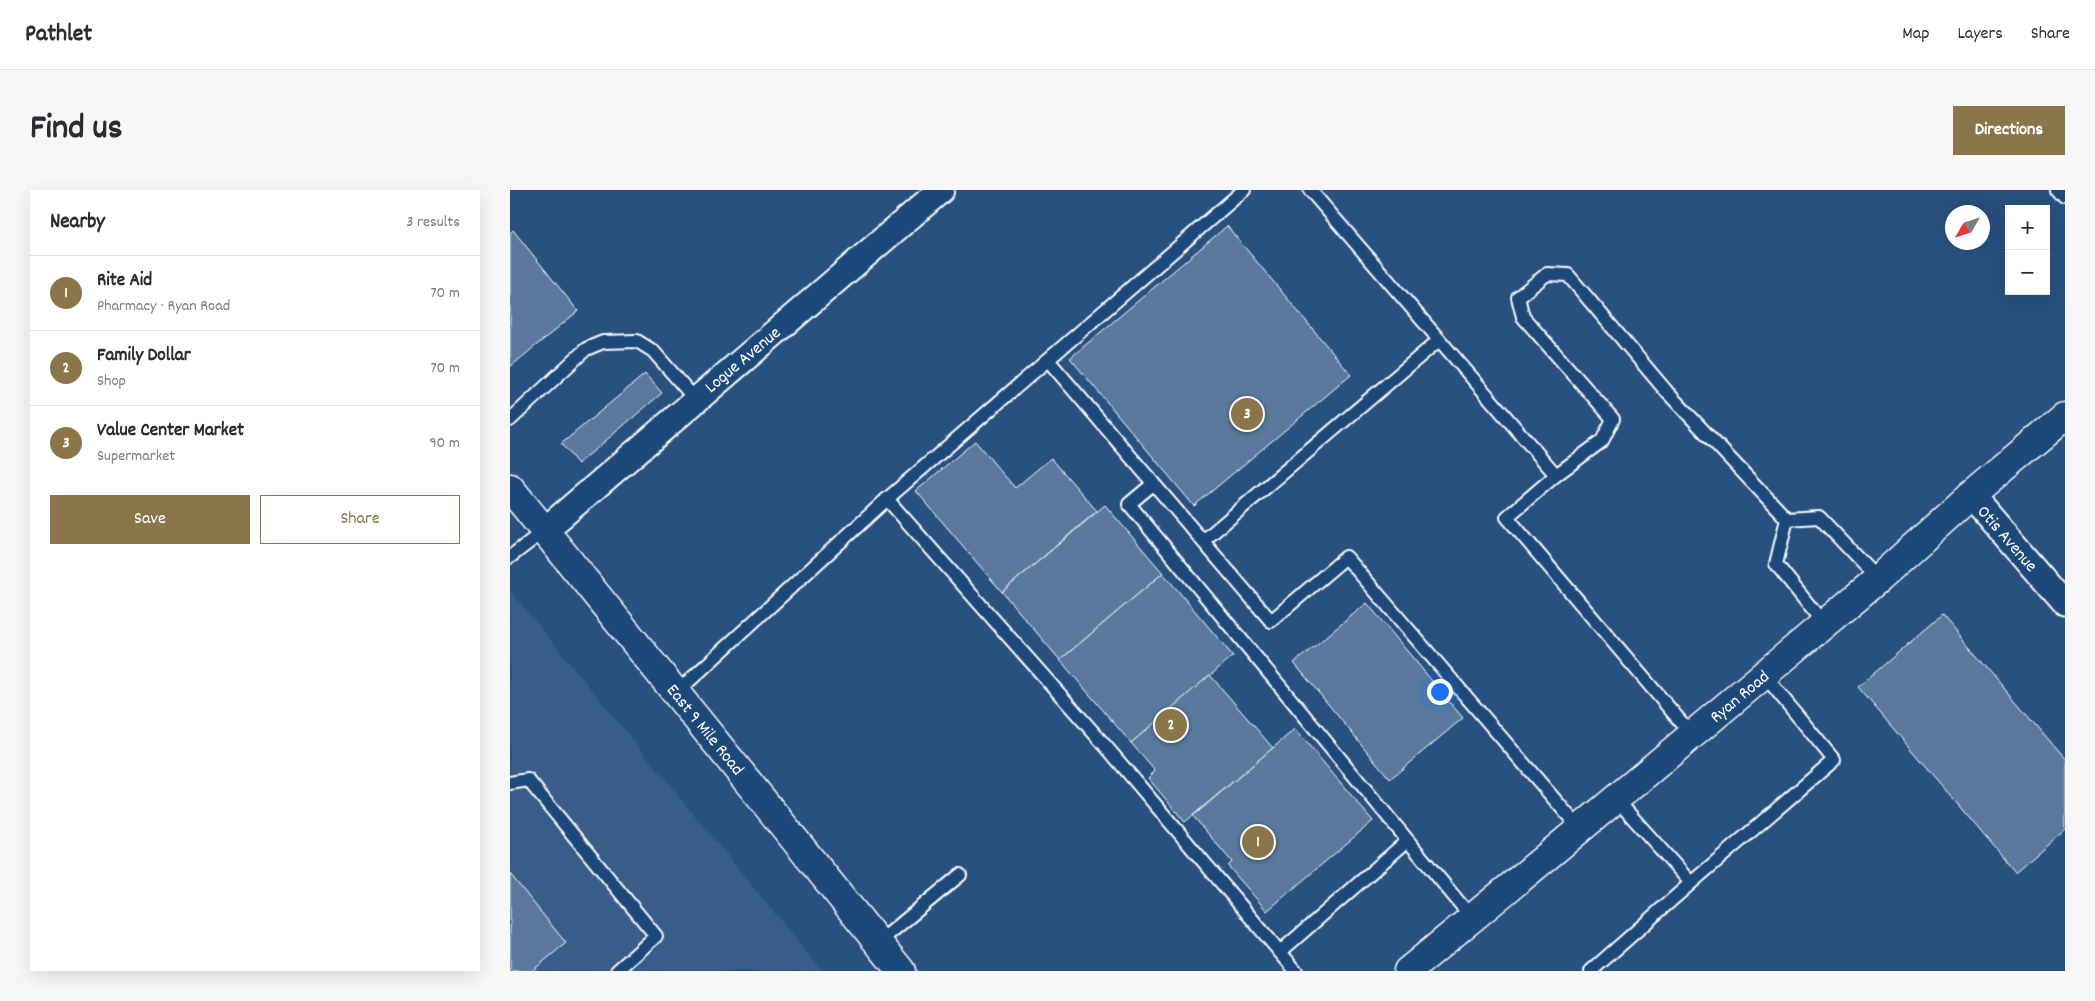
<!DOCTYPE html>
<meta charset="utf-8">
<style>
:root{--surface:#fff;--page:#f7f7f7;--text:#2b2b33;--muted:#7c7c81;--line:#e1e1e2;--accent:#8a764a}
body{margin:0;font-family:Dekko,sans-serif;background:var(--page);color:var(--text)}
.controls{position:absolute;right:15px;top:15px;display:grid;overflow:hidden;border-radius:0px;box-shadow:0 5px 20px #0002}
.controls button{width:45px;height:45px;display:grid;place-items:center;padding:0;border:0;border-bottom:1px solid var(--line);background:var(--surface);color:var(--text);font:25px sans-serif}
.compass{position:absolute;left:1435px;top:15px;width:45px;height:45px;border-radius:50%;background:var(--surface);box-shadow:0 5px 20px #0002;rotate:231deg}
.you{position:absolute;left:929px;top:501px;width:18px;height:18px;margin:-12px;border:4px solid #fff;border-radius:50%;background:#1a73e8;box-shadow:0 0 0 8px #1a73e833}
.badge{display:grid;place-items:center;width:32px;height:32px;border-radius:50%;background:var(--accent);color:#fff;font-size:16px;font-weight:700}
.pin{position:absolute;translate:-50% -50%;border:2px solid #fff;box-shadow:0 1px 5px #0006}
.list{margin:0;padding:0;list-style:none}
h2{display:flex;justify-content:space-between;align-items:center;height:65px;margin:0;padding:0 20px;font-size:21px}
h2 small{font-size:16px;font-weight:400;color:var(--muted)}
.list li{display:grid;grid-template-columns:32px 1fr auto;gap:15px;align-items:center;box-sizing:border-box;height:75px;padding:0 20px;border-top:1px solid var(--line)}
.list b{display:block;font-size:19px;white-space:nowrap}
.list p{margin:0;font-size:16px;white-space:nowrap;color:var(--muted)}
.list em{font-size:16px;font-style:normal;color:var(--muted)}
.actions{display:flex;gap:10px;padding:15px 20px}
.actions a{flex:1;padding:11px 0;border:1px solid var(--accent);border-radius:0px;text-align:center;font-size:18px;color:var(--accent)}
.actions .main{background:var(--accent);color:#fff}
.map{position:relative;flex:none;width:1555px;height:781px;overflow:hidden;border-radius:0px}
header{display:flex;align-items:center;gap:30px;box-sizing:border-box;height:70px;padding:0 25px;background:var(--surface);border-bottom:1px solid var(--line)}
header strong{font-size:24px}
nav{display:flex;gap:28px;margin-inline-start:auto;font-size:18px}
.intro{display:flex;align-items:center;justify-content:space-between;box-sizing:border-box;height:120px;padding:0 30px}
h1{margin:0;font-size:35px}
.button{padding:12px 22px;border-radius:0px;background:var(--accent);color:#fff;font-size:18px;font-weight:700}
main{display:flex;gap:30px;padding:0 30px}
aside{flex:1;background:var(--surface);border-radius:0px;box-shadow:0 5px 20px #0002}
.map>svg:first-child{display:block}
.built{fill:#375d88}
.building{fill:#5a7a9d;stroke:#fff}
.lines{fill:none;stroke-linecap:round;stroke-linejoin:round}
.lane-casing{stroke:#fff;stroke-width:16}
.street-casing{stroke:#fff;stroke-width:29}
.secondary-casing{stroke:#fff;stroke-width:31}
.lane{stroke:#1f4a7a;stroke-width:12}
.street{stroke:#1f4a7a;stroke-width:25}
.secondary{stroke:#1f4a7a;stroke-width:28}
.labels{text-anchor:middle;stroke-width:4;stroke-linejoin:round;paint-order:stroke}
.street-label{font-size:18px;fill:#fff;stroke:#1f4a7a}
</style>
<header>
<strong>Pathlet</strong>
<nav><a>Map</a><a>Layers</a><a>Share</a></nav>
</header>
<div class="intro"><h1>Find us</h1><a class="button">Directions</a></div>
<main>
<aside>
<h2>Nearby<small>3 results</small></h2>
<ul class="list">
<li><span class="badge">1</span><div><b>Rite Aid</b><p>Pharmacy · Ryan Road</p></div><em>70 m</em></li>
<li><span class="badge">2</span><div><b>Family Dollar</b><p>Shop</p></div><em>70 m</em></li>
<li><span class="badge">3</span><div><b>Value Center Market</b><p>Supermarket</p></div><em>90 m</em></li>
</ul>
<div class="actions"><a class="main">Save</a><a>Share</a></div>
</aside>
<div class="map">
<svg width="1555" height="781" viewBox="0 0 1555 781">
<rect width="100%" height="100%" fill="#28517f"/>
<filter id="ink" filterUnits="userSpaceOnUse"><feTurbulence type="fractalNoise" baseFrequency=".02" numOctaves="2"/><feDisplacementMap in="SourceGraphic" scale="10" xChannelSelector="R" yChannelSelector="G"/><feConvolveMatrix kernelMatrix="1 2 1 2 8 2 1 2 1" color-interpolation-filters="sRGB"/></filter>
<g filter="url(#ink)">
<polygon class="built" points="0,400 231,682 312,781 0,781"/>
<g class="building">
<polygon points="717,36 841,185 684,316 560,168"/>
<polygon points="3,40 68,121 0,177 0,43"/>
<polygon points="135,184 152,203 68,274 51,254"/>
<polygon points="465,251 505,298 541,268 587,321 492,402 406,301"/>
<polygon points="595,315 653,383 550,470 492,402"/>
<polygon points="653,383 723,466 621,553 550,470"/>
<polygon points="857,413 953,528 880,589 784,473"/>
<polygon points="1432,425 1555,570 1555,639 1505,682 1348,497"/>
<polygon points="700,485 763,558 675,632 638,588 645,581 621,553"/>
<polygon points="785,539 863,631 757,721 718,676 722,672 683,626"/>
<polygon points="0,684 56,753 22,781 0,781"/>
</g>
<g class="lines">
<defs>
<g id="lane">
<polyline points="800,0 1046,285 997,327 1182,545"/>
<polyline points="1548,0 1555,8"/>
<polyline points="538,170 761,431 836,367 1070,639"/>
<polyline points="0,230 76,159 93,152 127,151 143,161 185,209"/>
<polyline points="1046,285 1092,251 1103,229 1013,127 1008,107 1037,84 1058,85 1157,202 1277,329 1309,327 1368,389"/>
<polyline points="643,294 619,314 962,728"/>
<polyline points="377,309 599,560 786,781"/>
<polyline points="1277,329 1266,374 1314,434"/>
<polyline points="693,351 929,150"/>
<polyline points="0,367 35,340"/>
<polyline points="166,503 377,309 734,0"/>
<polyline points="0,593 18,590 146,746 107,781"/>
<polyline points="1181,693 1324,570 1254,485"/>
<polyline points="369,752 450,685"/>
<polyline points="770,762 897,651"/>
<polyline points="1081,781 1181,693 1106,609"/>
</g>
<g id="street">
<polyline points="1461,305 1555,414"/>
<polyline points="35,340 431,0"/>
</g>
<g id="secondary">
<polyline points="0,298 391,781"/>
<polyline points="898,781 1046,659 1368,389 1461,305 1555,226"/>
</g>
</defs>
<use href="#lane" class="lane-casing"/>
<use href="#street" class="street-casing"/>
<use href="#secondary" class="secondary-casing"/>
<use href="#lane" class="lane"/>
<use href="#street" class="street"/>
<use href="#secondary" class="secondary"/>
</g>
</g>
<g class="labels">
<g class="street-label">
<text transform="translate(232 169) rotate(-40)" y="6">Logue Avenue</text>
<text transform="translate(1498 348) rotate(49)" y="6">Otis Avenue</text>
<text transform="translate(1229 506) rotate(-40)" y="6">Ryan Road</text>
<text transform="translate(196 539) rotate(51)" y="6">East 9 Mile Road</text>
</g>
</g>
</svg>
<div class="controls">
<button>+</button>
<button>−</button>
</div>
<svg class="compass" viewBox="-18 -18 36 36"><path d="M0-13l5 13h-10z" fill="#e53935"/><path d="M0 13l5-13h-10z" fill="#7c7c81"/></svg>
<div class="you"></div>
<div class="pin badge" style="left:748px;top:652px">1</div>
<div class="pin badge" style="left:661px;top:535px">2</div>
<div class="pin badge" style="left:737px;top:224px">3</div>
</div>
</main>
